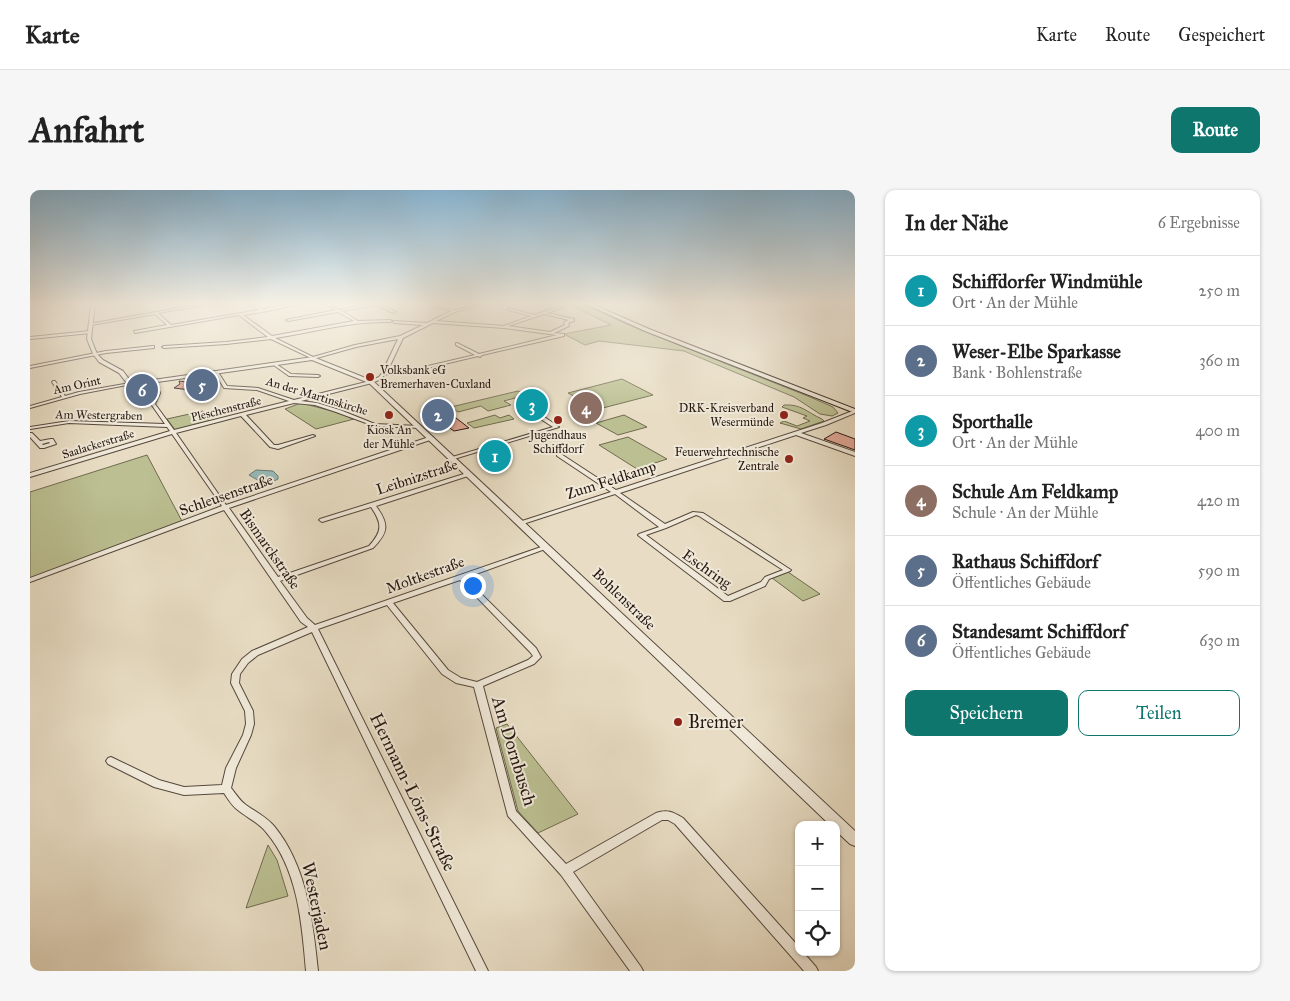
<!DOCTYPE html>
<html lang="de">
<meta charset="utf-8">
<style>
:root{--surface:#fff;--page:#f6f6f6;--text:#222;--muted:#767676;--line:#e0e0e0;--accent:#0f766e}
body{margin:0;font-family:"IM FELL Great Primer",serif;background:var(--page);color:var(--text)}
.controls{position:absolute;right:15px;bottom:15px;display:grid;overflow:hidden;border-radius:10px;box-shadow:0 1px 4px #0004}
.controls button{width:45px;height:45px;display:grid;place-items:center;padding:0;border:0;border-bottom:1px solid var(--line);background:var(--surface);color:var(--text);font:25px sans-serif}
.you{position:absolute;left:442px;top:395px;width:18px;height:18px;margin:-12px;border:4px solid #fff;border-radius:50%;background:#1a73e8;box-shadow:0 0 0 8px #1a73e833}
.badge{display:grid;place-items:center;width:32px;height:32px;border-radius:50%;background:var(--accent);color:#fff;font-size:16px;font-weight:700}
.pin{position:absolute;translate:-50% -50%;border:2px solid #fff;box-shadow:0 1px 5px #0006}
.list{margin:0;padding:0;list-style:none}
h2{display:flex;justify-content:space-between;align-items:center;height:65px;margin:0;padding:0 20px;font-size:21px}
h2 small{font-size:16px;font-weight:400;color:var(--muted)}
.list li{display:grid;grid-template-columns:32px 1fr auto;gap:15px;align-items:center;box-sizing:border-box;height:70px;padding:0 20px;border-top:1px solid var(--line)}
.list b{display:block;font-size:19px;white-space:nowrap}
.list p{margin:0;font-size:16px;white-space:nowrap;color:var(--muted)}
.list em{font-size:16px;font-style:normal;color:var(--muted)}
.actions{display:flex;gap:10px;padding:15px 20px}
.actions a{flex:1;padding:11px 0;border:1px solid var(--accent);border-radius:10px;text-align:center;font-size:18px;color:var(--accent)}
.actions .main{background:var(--accent);color:#fff}
.icon{flex:none;width:28px;height:28px;fill:none;stroke:currentColor;stroke-width:2;stroke-linecap:round;stroke-linejoin:round}
.map{position:relative;flex:none;width:825px;height:781px;overflow:hidden;border-radius:10px}
header{display:flex;align-items:center;gap:30px;box-sizing:border-box;height:70px;padding:0 25px;background:var(--surface);border-bottom:1px solid var(--line)}
header strong{font-size:24px}
nav{display:flex;gap:28px;margin-inline-start:auto;font-size:18px}
.intro{display:flex;align-items:center;justify-content:space-between;box-sizing:border-box;height:120px;padding:0 30px}
h1{margin:0;font-size:35px}
.button{padding:12px 22px;border-radius:10px;background:var(--accent);color:#fff;font-size:18px;font-weight:700}
main{display:flex;gap:30px;padding:0 30px}
aside{flex:1;background:var(--surface);border-radius:10px;box-shadow:0 1px 4px #0004}
.map>svg:first-child{display:block}
.green{fill:#bbbf91;stroke:#706b50}
.water{fill:#98bbba;stroke:#6a7976}
.building{fill:#e2a898;stroke:#261710}
.lines{fill:none;stroke-linecap:round;stroke-linejoin:round}
.minor-casing{stroke:#56483d;stroke-width:2}
.tertiary-casing{stroke:#56483d;stroke-width:2}
.secondary-casing{stroke:#261710;stroke-width:2}
.minor{fill:#f0e9d9;fill-rule:evenodd}
.tertiary{fill:#f0e9d9;fill-rule:evenodd}
.secondary{fill:#f0e9d9;fill-rule:evenodd}
.poi-dot{fill:#8f2418;stroke:#f0e9d9;stroke-width:2}
.labels{text-anchor:middle;stroke-width:4;stroke-linejoin:round;paint-order:stroke}
.far-poi-label{font-size:12px;fill:#261710;stroke:#f0e9d9;text-anchor:end}
.far-street-label{font-size:12px;fill:#261710;stroke:#f0e9d9}
.street-label{font-size:15px;fill:#261710;stroke:#f0e9d9}
.near-poi-label{font-size:18px;fill:#261710;stroke:#f0e9d9;text-anchor:start}
.near-street-label{font-size:18px;fill:#261710;stroke:#f0e9d9}
</style>
<header>
<strong>Karte</strong>
<nav><a>Karte</a><a>Route</a><a>Gespeichert</a></nav>
</header>
<div class="intro"><h1>Anfahrt</h1><a class="button">Route</a></div>
<main>
<div class="map">
<svg width="825" height="781" viewBox="0 0 825 781">
<rect width="100%" height="100%" fill="#e8ddc4"/>
<filter id="stains"><feTurbulence type="fractalNoise" baseFrequency=".004" numOctaves="4"/><feColorMatrix values="0 0 0 0 .2 0 0 0 0 .09 0 0 0 0 .02 0 0 0 .5 -.17"/></filter>
<radialGradient id="worn" r=".72"><stop offset=".6" stop-color="#630" stop-opacity="0"/><stop offset="1" stop-color="#630" stop-opacity=".3"/></radialGradient>
<g class="green">
<polygon points="538,114 553,114 596,134 780,207 803,217 808,223 802,226 790,224 764,207 654,161 569,151 555,155 534,144 581,135"/>
<polygon points="592,189 623,205 569,219 538,203"/>
<polygon points="488,201 496,205 474,211 481,215 458,221 451,216 428,222 421,217"/>
<polygon points="271,213 306,222 324,229 286,239 255,219"/>
<path d="M754 215C772 214 776 222 792 229L794 231 771 239 750 233 754 231 767 236 780 231 773 228 777 226 752 217Z"/>
<polygon points="173,221 180,233 146,241 137,229"/>
<polygon points="465,225 470,228 479,225 484,229 444,238 437,233"/>
<polygon points="594,225 617,237 588,245 566,233"/>
<polygon points="598,247 637,269 607,279 569,255"/>
<polygon points="117,265 154,335 0,392 0,302"/>
<polygon points="758,382 790,404 773,411 742,388"/>
<polygon points="477,534 548,624 508,643 488,621 466,538"/>
<polygon points="238,655 247,670 258,706 216,718"/>
</g>
<path class="water" d="M226 280 243 281 248 286V289C236 296 229 291 219 285Z"/>
<g class="building">
<polygon points="186,188 187,190 173,199 157,202 160,200 144,198 150,194 149,191 156,192 160,200 178,189"/>
<polygon points="505,211 518,219 507,222 493,214"/>
<polygon points="426,228 439,238 424,241 411,232"/>
<polygon points="806,242 825,249 825,260 794,249"/>
<polygon points="465,262 479,266 466,269 449,267 449,265"/>
</g>
<g class="lines">
<defs>
<g id="minor">
<polygon points="93,114 97,114 96,117 94,117"/>
<path d="M171 114H179L128 123 141 135 229 120 221 114H225L233 119 263 114H271L233 122 213 125 242 146 324 131 308 122 258 131 256 130 306 120 295 114H299L309 120 342 114H350L366 122 363 123 347 115 312 121 328 131 360 130 362 131 360 132C321 131 283 142 245 148L283 167 325 155 370 146 393 135 364 133 363 131 397 133 421 121 397 114C407 114 416 120 425 120 435 119 444 114 454 114L425 122 406 131 474 136 501 126 478 120V118L504 125 534 115V117L517 123 544 129V131L538 133 539 136 524 143 534 144V146L452 165 450 167 448 166 368 185 355 184 351 189 342 193 271 211 287 213 310 220 345 234 389 236H391V238L344 236 306 222 285 215 264 213 216 225 244 255H248L283 245 285 246 248 259 240 257 211 226 146 243 196 315 399 247H403V249L199 318 248 387 339 356C353 341 352 333 341 317L292 332 289 330 290 329 437 283H441V285L346 316C359 334 359 342 343 358L250 391 277 428 285 435 514 356H518L519 357 518 358 435 388 506 458 511 467 504 474 453 496 486 621 536 674 626 623C637 619 643 622 653 628L769 757V762H773L786 777 788 781H774L645 634 638 630H632L543 682 611 777 613 781H600L531 685 478 626 444 497 426 493 412 484 357 415 288 439 458 781H446L282 442 228 465 218 473 210 484 209 493 223 521 224 534 221 545 206 578 201 598C206 604 210 611 216 615 226 622 236 627 244 636 277 676 283 732 288 781H276C272 734 268 679 236 642 229 633 218 628 209 621 202 616 198 609 194 603L154 605 124 597 78 574 76 571 78 568 81 567 129 590 154 597 192 595 196 578 213 545 216 534 215 521 201 493 202 484 212 469 222 461 278 437 271 432 194 320 0 392V388L192 316 142 244 0 287V283L140 241 137 237 39 233 0 239V237L39 231 135 234 121 214 126 203 122 193 124 192 126 193 130 203 125 214 144 240 259 211 227 200 194 198 185 183 186 182H188L197 196 228 198 264 210 340 191 349 187 352 183 368 149 326 157 283 169 241 149 196 154 134 158 132 157 134 156 196 152 238 147 209 125 105 143 104 141 137 135 125 124 61 135 59 134ZM514 124 539 130 534 132 535 135 520 142 478 136ZM403 133 474 138 527 145 449 164 427 153H426V155L445 165 368 183 357 182 373 148ZM430 390 500 462 503 466 498 470 447 492 431 488 418 480 363 413Z"/>
<polygon points="60,141 61,143 0,149 0,147"/>
<polygon points="123,156 124,156 124,158 76,163 0,178 0,176 76,161"/>
<polygon points="246,174 261,184 288,185 290,186 288,187 259,186 245,176 244,175"/>
<polygon points="23,191 25,191 35,206 49,202 100,193 102,194 50,204 0,218 0,216 32,207 22,192"/>
<path d="M825 220V223L796 235 771 243 825 262V266L766 245 590 303 635 334 663 322 673 323 761 380 760 381 739 389 735 396 700 411H694L609 346 608 345 609 344 629 337 585 304 493 334H489L488 333 489 332 581 302 527 266V264H531L586 300 792 233ZM666 325 669 326 753 380 735 387 731 392 698 406 616 345 636 338Z"/>
<polygon points="506,224 510,224 529,237 424,269 420,269 419,268 523,237 506,226"/>
<path d="M0 243H2L10 251 21 249H23L26 254 14 258H10L0 247ZM19 252 20 253 13 255 12 254Z"/>
</g>
<polygon id="tertiary" points="61,114 65,114 61,149 67,164 73,170 93,181 102,193 283,167 343,191 825,641 825,656 820,654 806,641 806,635 800,635 339,193 282,170 99,196 89,183 69,172 63,164 57,149"/>
<polygon id="secondary" points="556,114 562,114 619,139 825,219 825,223 615,141"/>
</defs>
<use href="#minor" class="minor-casing"/>
<use href="#tertiary" class="tertiary-casing"/>
<use href="#secondary" class="secondary-casing"/>
<use href="#minor" class="minor"/>
<use href="#tertiary" class="tertiary"/>
<use href="#secondary" class="secondary"/>
</g>
<linearGradient id="sky" x2="0" y2="1"><stop stop-color="#88b7d6"/><stop offset="0.51" stop-color="#f5f0e4"/><stop offset="1" stop-color="#f5f0e4" stop-opacity="0"/></linearGradient>
<rect width="825" height="223" fill="url(#sky)"/>
<g class="poi-dot">
<circle cx="340" cy="187" r="5"/>
<circle cx="359" cy="225" r="5"/>
<circle cx="754" cy="225" r="5"/>
<circle cx="528" cy="230" r="5"/>
<circle cx="759" cy="269" r="5"/>
<circle cx="648" cy="532" r="5"/>
</g>
<g class="labels">
<g class="far-poi-label">
<text x="350" y="184" text-anchor="start">Volksbank eG<tspan x="350" dy="14">Bremerhaven-Cuxland</tspan></text>
<text x="744" y="222">DRK-Kreisverband<tspan x="744" dy="14">Wesermünde</tspan></text>
<text x="359" y="244" text-anchor="middle">Kiosk An<tspan x="359" dy="14">der Mühle</tspan></text>
<text x="528" y="249" text-anchor="middle">Jugendhaus<tspan x="528" dy="14">Schiffdorf</tspan></text>
<text x="749" y="266">Feuerwehrtechnische<tspan x="749" dy="14">Zentrale</tspan></text>
</g>
<g class="far-street-label">
<text transform="translate(47 195) rotate(-12)" y="4">Am Orint</text>
<text transform="translate(287 206) rotate(17)" y="4">An der Martinskirche</text>
<text transform="translate(196 219) rotate(-14)" y="4">Pleschenstraße</text>
<text transform="translate(69 225) rotate(1)" y="4">Am Westergraben</text>
<text transform="translate(68 254) rotate(-17)" y="4">Saalackerstraße</text>
</g>
<g class="street-label">
<text transform="translate(387 287) rotate(-18)" y="5">Leibnizstraße</text>
<text transform="translate(581 290) rotate(-18)" y="5">Zum Feldkamp</text>
<text transform="translate(196 305) rotate(-19)" y="5">Schleusenstraße</text>
<text transform="translate(240 359) rotate(55)" y="5">Bismarckstraße</text>
<text transform="translate(677 379) rotate(35)" y="5">Eschring</text>
<text transform="translate(395 385) rotate(-20)" y="5">Moltkestraße</text>
<text transform="translate(594 409) rotate(44)" y="5">Bohlenstraße</text>
</g>
<g class="near-poi-label">
<text x="658" y="538">Bremer</text>
</g>
<g class="near-street-label">
<text transform="translate(484 561) rotate(73)" y="6">Am Dornbusch</text>
<text transform="translate(383 602) rotate(64)" y="6">Hermann-Löns-Straße</text>
<text transform="translate(287 716) rotate(78)" y="6">Westerjaden</text>
</g>
</g>
<rect width="100%" height="100%" filter="url(#stains)"/>
<rect width="100%" height="100%" fill="url(#worn)"/>
</svg>
<div class="controls">
<button>+</button>
<button>−</button>
<button><svg class="icon" aria-label="locate" viewBox="0 0 24 24"><circle cx="12" cy="12" r="6"/><path d="M12 2v4M12 18v4M2 12h4M18 12h4"/></svg></button>
</div>
<div class="you"></div>
<div class="pin badge" style="left:465px;top:266px;background:#0f9aa8">1</div>
<div class="pin badge" style="left:408px;top:225px;background:#5c6f8a">2</div>
<div class="pin badge" style="left:502px;top:215px;background:#0f9aa8">3</div>
<div class="pin badge" style="left:556px;top:218px;background:#8d6e63">4</div>
<div class="pin badge" style="left:172px;top:195px;background:#5c6f8a">5</div>
<div class="pin badge" style="left:112px;top:200px;background:#5c6f8a">6</div>
</div>
<aside>
<h2>In der Nähe<small>6 Ergebnisse</small></h2>
<ul class="list">
<li><span class="badge" style="background:#0f9aa8">1</span><div><b>Schiffdorfer Windmühle</b><p>Ort · An der Mühle</p></div><em>250 m</em></li>
<li><span class="badge" style="background:#5c6f8a">2</span><div><b>Weser-Elbe Sparkasse</b><p>Bank · Bohlenstraße</p></div><em>360 m</em></li>
<li><span class="badge" style="background:#0f9aa8">3</span><div><b>Sporthalle</b><p>Ort · An der Mühle</p></div><em>400 m</em></li>
<li><span class="badge" style="background:#8d6e63">4</span><div><b>Schule Am Feldkamp</b><p>Schule · An der Mühle</p></div><em>420 m</em></li>
<li><span class="badge" style="background:#5c6f8a">5</span><div><b>Rathaus Schiffdorf</b><p>Öffentliches Gebäude</p></div><em>590 m</em></li>
<li><span class="badge" style="background:#5c6f8a">6</span><div><b>Standesamt Schiffdorf</b><p>Öffentliches Gebäude</p></div><em>630 m</em></li>
</ul>
<div class="actions"><a class="main">Speichern</a><a>Teilen</a></div>
</aside>
</main>
